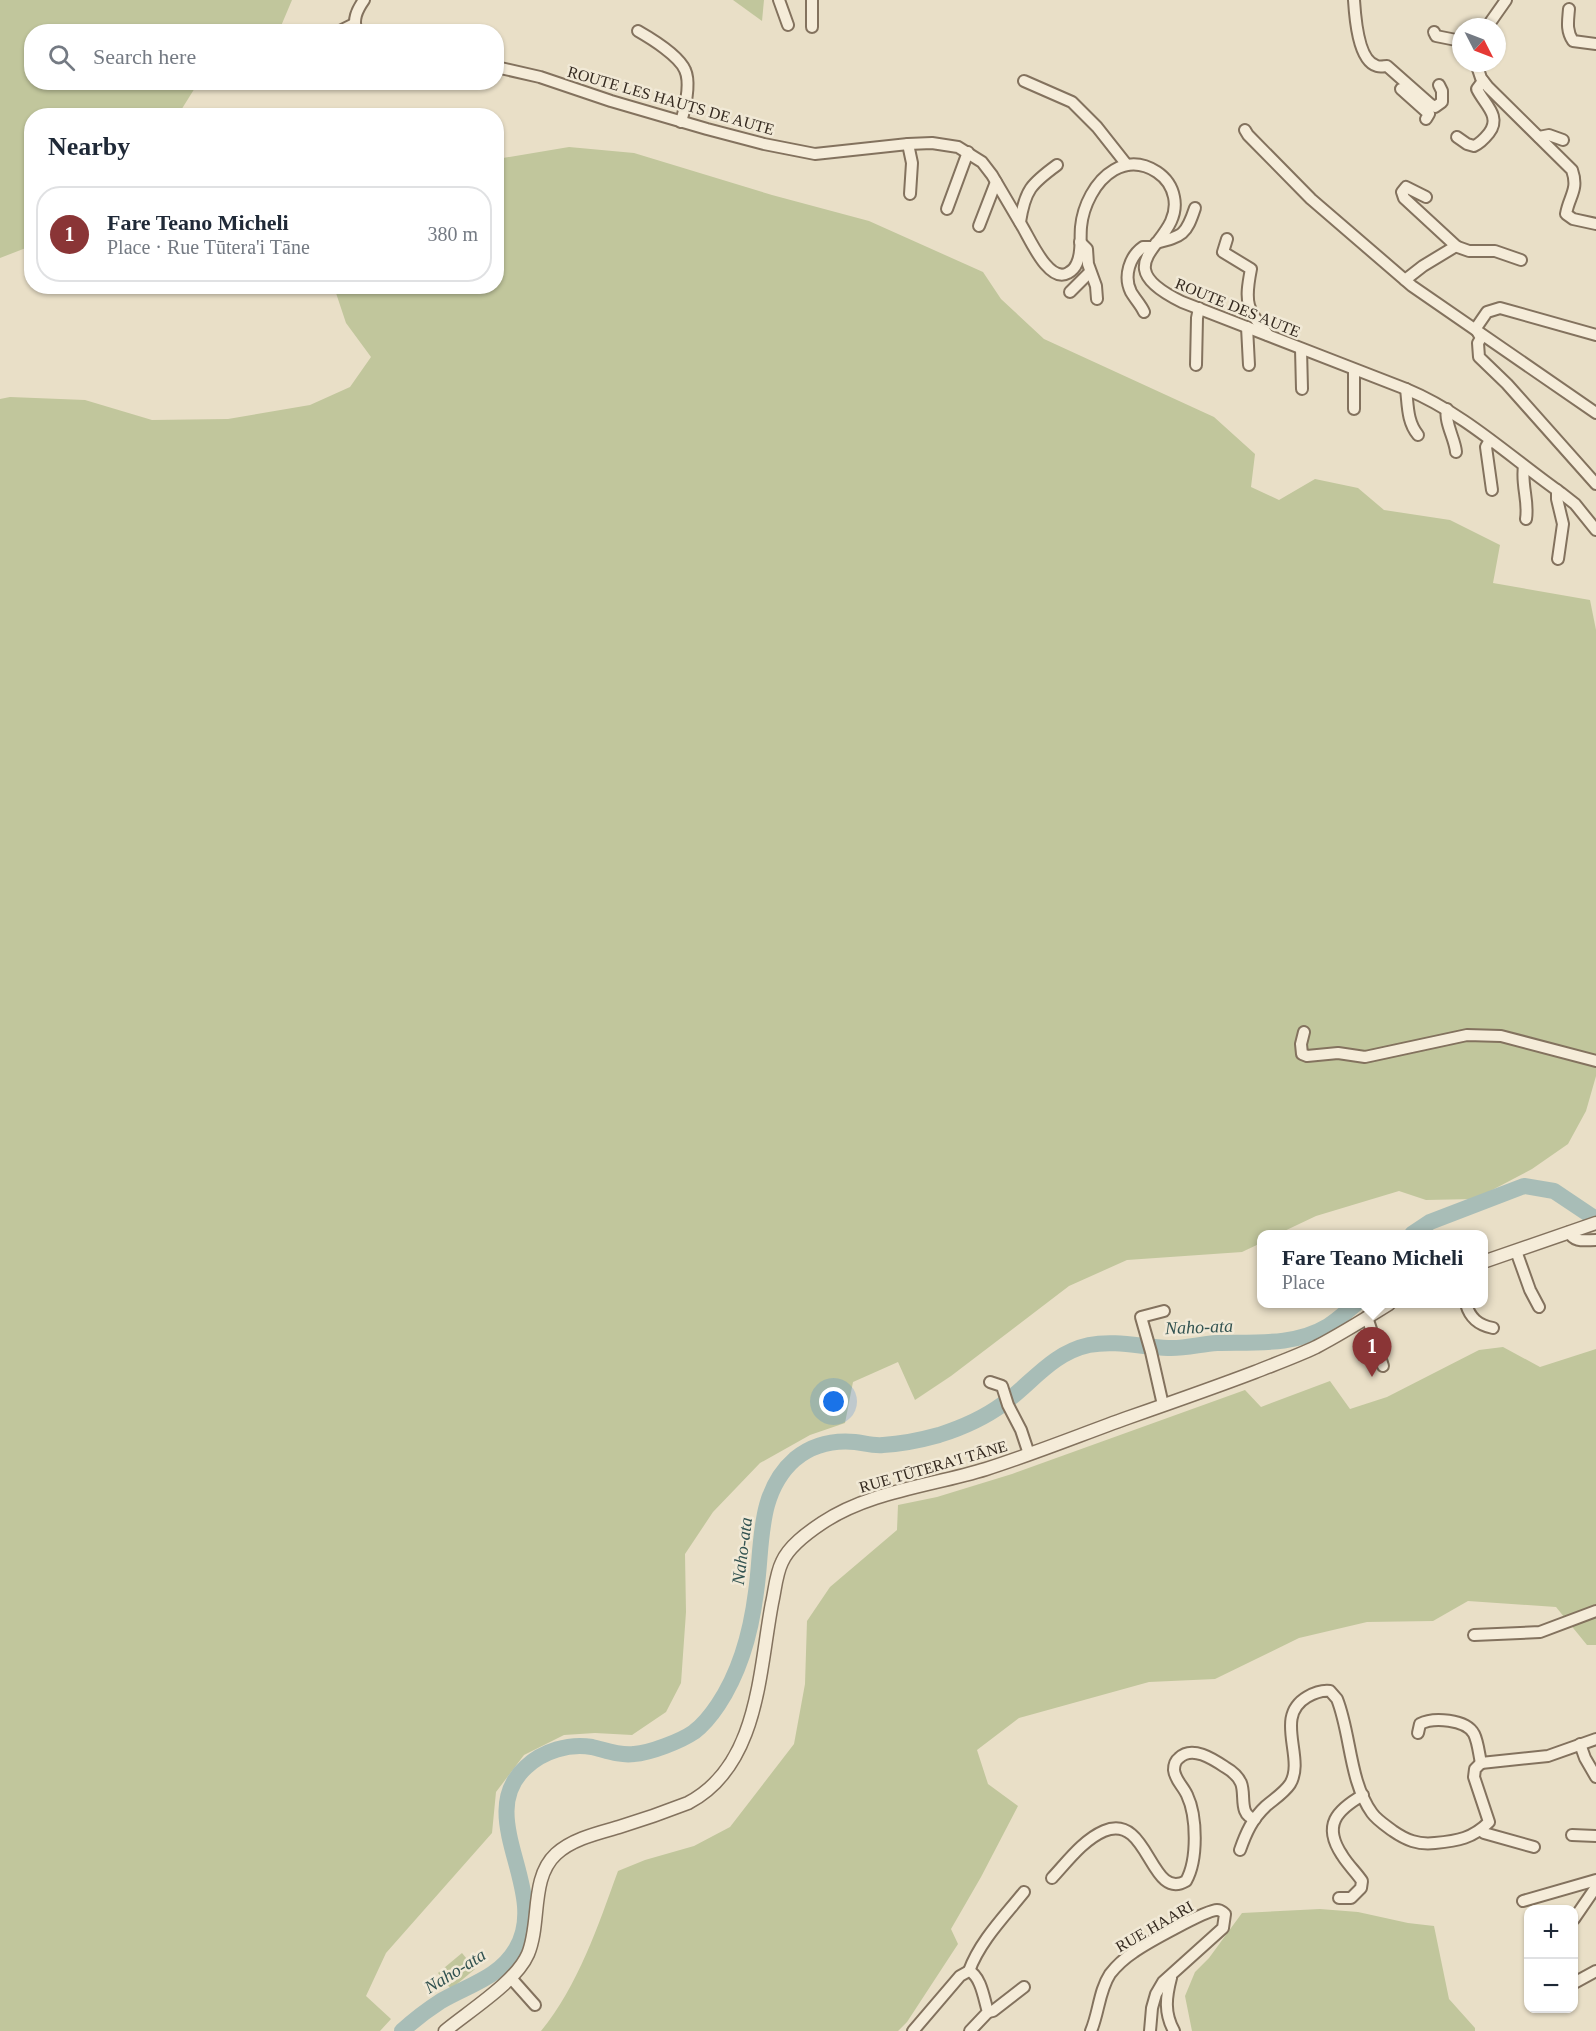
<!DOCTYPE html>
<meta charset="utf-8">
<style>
:root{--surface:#fff;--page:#f6f6f7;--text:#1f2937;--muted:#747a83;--line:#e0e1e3;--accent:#8a3536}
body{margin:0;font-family:"Times New Roman",serif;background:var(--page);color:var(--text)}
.controls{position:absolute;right:18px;bottom:18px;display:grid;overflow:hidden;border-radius:12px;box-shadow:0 2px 4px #0004}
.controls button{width:54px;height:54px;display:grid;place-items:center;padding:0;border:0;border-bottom:2px solid var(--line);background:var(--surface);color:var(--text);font:30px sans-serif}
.compass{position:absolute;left:1452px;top:18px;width:54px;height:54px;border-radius:50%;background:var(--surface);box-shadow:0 2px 4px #0004;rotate:132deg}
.you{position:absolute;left:834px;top:1402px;width:21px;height:21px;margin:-15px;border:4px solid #fff;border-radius:50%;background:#1a73e8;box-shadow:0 0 0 9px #1a73e833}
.badge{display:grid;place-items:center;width:39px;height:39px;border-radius:50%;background:var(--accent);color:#fff;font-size:20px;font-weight:700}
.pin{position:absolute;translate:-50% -50px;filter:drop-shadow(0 2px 3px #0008)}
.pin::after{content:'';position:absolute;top:32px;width:21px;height:18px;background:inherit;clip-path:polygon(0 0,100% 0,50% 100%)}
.popup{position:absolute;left:1257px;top:1230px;width:231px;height:78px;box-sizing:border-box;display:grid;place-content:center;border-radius:12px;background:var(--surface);filter:drop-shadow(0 2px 4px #0005);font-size:20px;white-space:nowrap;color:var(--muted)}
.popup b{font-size:22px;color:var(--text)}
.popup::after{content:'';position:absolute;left:50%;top:100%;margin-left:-12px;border:12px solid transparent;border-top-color:var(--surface)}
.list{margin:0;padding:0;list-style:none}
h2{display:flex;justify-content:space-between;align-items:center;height:78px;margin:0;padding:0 24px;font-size:26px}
h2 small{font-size:20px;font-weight:400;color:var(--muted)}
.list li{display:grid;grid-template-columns:39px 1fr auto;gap:18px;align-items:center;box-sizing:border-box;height:96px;margin:0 12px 12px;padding:0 12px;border:2px solid var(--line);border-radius:24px}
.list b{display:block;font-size:22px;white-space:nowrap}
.list p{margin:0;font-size:20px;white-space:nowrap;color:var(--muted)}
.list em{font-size:20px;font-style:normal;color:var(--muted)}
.icon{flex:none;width:33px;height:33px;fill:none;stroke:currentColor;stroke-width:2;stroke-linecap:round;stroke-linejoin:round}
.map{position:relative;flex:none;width:1596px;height:2031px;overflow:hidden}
.search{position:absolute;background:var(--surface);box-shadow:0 2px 4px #0004;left:24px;top:24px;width:480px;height:66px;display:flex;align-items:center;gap:15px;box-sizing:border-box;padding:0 21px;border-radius:24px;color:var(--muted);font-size:22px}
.panel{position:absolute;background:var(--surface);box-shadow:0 2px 4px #0004;left:24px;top:108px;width:480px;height:186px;border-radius:24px}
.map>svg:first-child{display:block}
.green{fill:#c1c69c}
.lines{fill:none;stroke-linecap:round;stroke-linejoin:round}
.river{stroke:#a8bdb7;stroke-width:16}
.minor-casing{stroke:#83725e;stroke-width:14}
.tertiary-casing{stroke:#83725e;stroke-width:15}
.minor{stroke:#f5ecd9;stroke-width:10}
.tertiary{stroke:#f5ecd9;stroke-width:12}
.labels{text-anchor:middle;stroke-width:5;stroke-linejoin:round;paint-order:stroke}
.street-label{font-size:16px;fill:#352a20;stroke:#f1e9d6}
.water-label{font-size:18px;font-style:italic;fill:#315250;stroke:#f1e9d6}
</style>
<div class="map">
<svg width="1596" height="2031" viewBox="0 0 1596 2031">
<rect width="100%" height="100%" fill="#e9dfc7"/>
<g class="green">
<polygon points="0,0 292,0 281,26 276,31 32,32 32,82 198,83 178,115 32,116 31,246 0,258"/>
<polygon points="733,0 764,0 762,21"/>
<polygon points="569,147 634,153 772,195 869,221 983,272 1001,299 1044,339 1214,417 1255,454 1251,487 1279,500 1315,479 1358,488 1384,510 1450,520 1500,545 1493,583 1590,600 1596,630 1596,1076 1586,1111 1568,1144 1532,1169 1475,1199 1426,1200 1399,1191 1316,1216 1278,1234 1261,1234 1261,1243 1242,1252 1127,1260 1069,1286 951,1376 915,1400 898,1362 853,1382 845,1423 810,1435 760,1463 713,1512 685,1554 686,1612 681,1683 666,1712 632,1735 595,1733 564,1735 524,1755 496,1792 492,1833 386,1953 366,1996 391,2019 380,2031 0,2031 0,399 10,397 85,400 152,420 228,419 310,405 350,387 371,357 346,323 334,287 496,286 497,161 503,158"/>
<path d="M1503 1347 1540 1367 1596 1349V1645H1587L1556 1607 1468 1601 1433 1621 1367 1622 1299 1638 1215 1679 1149 1682 1019 1718 977 1750 988 1784 1018 1806 981 1877 951 1929 958 1944 907 2022 898 2031H541C578 1986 598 1926 618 1871L645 1860 694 1846 730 1827 794 1744 805 1684 807 1621 830 1587 897 1530 898 1505 937 1497 1012 1474 1245 1390 1261 1407 1330 1381 1350 1409 1387 1397 1479 1350Z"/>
<polygon points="1320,1909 1358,1912 1408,1923 1434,1926 1449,1999 1475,2028 1475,2031 1192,2031 1185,1996 1195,1972 1209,1958 1242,1913"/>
<polygon points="462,1953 475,1969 451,1989 438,1973"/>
</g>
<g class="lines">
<g class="river">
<polyline points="1412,1234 1430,1222 1524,1186 1554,1191 1596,1219"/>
<path d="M402 2031C414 2020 427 2010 441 2001 468 1985 499 1978 516 1949 551 1891 472 1816 526 1767 543 1751 569 1743 592 1747 605 1750 620 1756 634 1754 650 1753 681 1741 694 1732 702 1726 712 1714 718 1705 740 1672 751 1632 756 1592 763 1546 756 1493 795 1459 812 1445 833 1440 855 1442 864 1443 873 1446 883 1445 901 1444 921 1440 939 1435 961 1428 984 1418 1003 1404 1032 1383 1052 1353 1089 1345 1115 1340 1142 1347 1168 1348 1184 1349 1201 1344 1217 1343 1254 1342 1295 1346 1328 1326 1338 1320 1347 1311 1356 1304"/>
</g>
<defs>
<g id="minor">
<polyline points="779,0 788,25"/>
<polyline points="812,0 812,27"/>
<path d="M1354 0C1355 16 1358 61 1377 66 1381 67 1384 66 1387 66L1430 104 1435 107 1442 102V91L1439 85"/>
<path d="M1569 9C1568 21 1566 31 1573 41L1596 44"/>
<polyline points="1487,27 1506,0"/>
<path d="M638 31C652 39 679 56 685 70 691 83 685 108 681 122"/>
<polyline points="338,32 354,24"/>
<path d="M357 32C352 20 357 10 364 0"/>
<polyline points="1434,32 1436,36 1461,41"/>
<path d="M1476 63 1481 78 1488 87 1572 170C1579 190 1569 196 1566 214L1573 219 1596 224"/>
<path d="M496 67 540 77 611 101 707 129 764 144 815 154 908 144 932 143 958 147 982 162 992 175C1002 192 1012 209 1022 226 1030 239 1049 284 1068 273 1072 271 1075 268 1077 263 1082 253 1080 239 1081 227 1083 206 1095 181 1114 170 1128 162 1143 163 1157 172 1166 178 1172 187 1174 197 1184 244 1098 261 1182 302L1406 389C1464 413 1510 457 1561 493L1575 504 1596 530"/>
<polyline points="1024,81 1072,102 1097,127 1127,165"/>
<polyline points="1401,89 1429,114 1426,119"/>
<polyline points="1245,130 1248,135 1311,199 1412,286 1596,413"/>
<path d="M1457 137 1467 144 1474 146C1481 143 1485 138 1489 133 1502 116 1484 104 1477 89L1483 81"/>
<polyline points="1539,137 1549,135 1563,140"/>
<polyline points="908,144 912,163 910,194"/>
<polyline points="947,209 968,152"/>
<path d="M1020 222C1025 190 1031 184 1057 165"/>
<polyline points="979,226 996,182"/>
<path d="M1227 239 1223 252 1251 269C1244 304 1247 309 1268 335"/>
<polyline points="1080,242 1087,249 1088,264 1096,286 1097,299"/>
<path d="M1156 243C1183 236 1186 235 1195 208"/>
<polyline points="1455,246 1469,251 1495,251 1521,260"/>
<polyline points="1405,280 1423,266 1456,246 1404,198 1402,192 1406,187 1426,197"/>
<polyline points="1070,292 1090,272"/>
<path d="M1144 312C1141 305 1135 299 1131 292 1123 276 1130 256 1143 247H1152"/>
<polyline points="1247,327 1249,365"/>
<polyline points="1476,328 1487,312 1500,308 1596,335"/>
<polyline points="1476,329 1481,338 1478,343 1479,357 1507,384 1596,484"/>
<polyline points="1301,349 1302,389"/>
<polyline points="1196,365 1197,318 1199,308"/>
<polyline points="1354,370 1354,409"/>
<path d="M1406 389C1408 405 1407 422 1418 435"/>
<path d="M1447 409C1444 422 1455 439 1456 452"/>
<polyline points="1490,440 1486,447 1492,490"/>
<path d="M1524 466C1521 485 1529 501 1526 519"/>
<polyline points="1557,490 1557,499 1563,524 1558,559"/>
<polyline points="1304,1032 1301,1044 1302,1054 1307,1056 1338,1053 1365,1057 1467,1035 1501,1036 1596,1061"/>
<path d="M1569 1232C1574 1243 1585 1240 1596 1240"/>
<polyline points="1516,1251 1530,1290 1539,1307"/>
<path d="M1466 1304C1470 1318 1478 1325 1493 1328"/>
<polyline points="1367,1317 1383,1366"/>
<polyline points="990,1382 1002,1386 1008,1405 1021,1430 1029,1454"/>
<polyline points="1163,1405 1151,1352 1141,1317 1164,1311"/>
<polyline points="1474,1635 1540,1632 1596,1611"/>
<path d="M1418 1733 1420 1724C1433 1717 1466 1719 1474 1734 1478 1742 1479 1754 1481 1763"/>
<polyline points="1580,1744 1585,1758 1596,1777"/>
<polyline points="1481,1763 1548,1756 1596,1739"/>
<polyline points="1481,1830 1484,1833 1534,1847"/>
<polyline points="1572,1835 1596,1836"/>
<path d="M1240 1850C1246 1833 1252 1819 1266 1806 1274 1799 1284 1793 1290 1784 1306 1758 1273 1717 1307 1697 1314 1693 1322 1690 1330 1691L1337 1699C1351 1734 1349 1781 1372 1813 1377 1820 1385 1825 1393 1831 1406 1840 1418 1845 1435 1843 1458 1841 1473 1838 1489 1822L1474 1777 1475 1769 1481 1763"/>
<path d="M1052 1878C1067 1862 1083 1840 1104 1831 1149 1812 1150 1902 1186 1881 1198 1860 1197 1816 1187 1795 1183 1786 1175 1780 1174 1770 1174 1765 1175 1761 1179 1758 1192 1745 1213 1759 1225 1767 1232 1771 1238 1776 1241 1783 1246 1795 1238 1815 1255 1819"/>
<path d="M1339 1898H1351L1361 1888 1362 1881C1356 1872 1348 1865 1342 1855 1322 1825 1337 1810 1363 1795"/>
<polyline points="1523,1901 1596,1880"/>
<polyline points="1574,1919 1596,1887"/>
<path d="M969 1971C980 1941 1004 1917 1024 1892"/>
<polyline points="511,1978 535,2005"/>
<path d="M1171 1978C1166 1997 1164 2013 1174 2031"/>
<polyline points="1574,1983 1596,1971"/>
<polyline points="988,2012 993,2011 1024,1987"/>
<path d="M913 2031 960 1976 969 1971C981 1976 984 1999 988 2012L970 2031"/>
<path d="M1091 2031C1099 2012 1099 1991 1110 1974 1117 1965 1125 1958 1134 1952 1145 1944 1206 1910 1217 1910 1221 1910 1221 1911 1225 1914L1223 1928 1163 1982 1156 1994 1152 2008 1150 2031"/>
</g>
<g id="tertiary">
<polyline points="1483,1262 1596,1223"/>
<path d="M445 2031C469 2011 516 1982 528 1954 541 1923 530 1878 556 1854 572 1839 598 1833 619 1827 642 1820 665 1812 688 1803 759 1766 759 1671 772 1603 775 1590 776 1574 782 1562 789 1546 807 1533 822 1523 870 1491 931 1486 986 1469 1033 1454 1080 1435 1127 1418 1170 1403 1213 1388 1255 1372 1275 1364 1297 1356 1316 1347 1341 1334 1365 1319 1389 1304"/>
</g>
</defs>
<use href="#minor" class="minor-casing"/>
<use href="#tertiary" class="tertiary-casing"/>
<use href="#minor" class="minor"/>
<use href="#tertiary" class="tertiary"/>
</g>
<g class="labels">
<g class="street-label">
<text transform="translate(671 100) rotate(16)" y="6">ROUTE LES HAUTS DE AUTE</text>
<text transform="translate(1238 307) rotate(22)" y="6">ROUTE DES AUTE</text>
<text transform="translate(933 1466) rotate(-16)" y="6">RUE TŪTERA'I TĀNE</text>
<text transform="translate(1154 1926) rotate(-30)" y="6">RUE HAARI</text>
</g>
<g class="water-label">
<text transform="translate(1199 1327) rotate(-2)" y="6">Naho-ata</text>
<text transform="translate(742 1551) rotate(-83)" y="6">Naho-ata</text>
<text transform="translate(455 1971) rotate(-32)" y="6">Naho-ata</text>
</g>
</g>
</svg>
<div class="controls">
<button>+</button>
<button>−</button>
</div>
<svg class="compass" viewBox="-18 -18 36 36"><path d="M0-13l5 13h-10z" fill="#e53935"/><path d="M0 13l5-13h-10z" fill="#747a83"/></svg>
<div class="you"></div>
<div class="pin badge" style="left:1372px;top:1377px">1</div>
<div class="popup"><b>Fare Teano Micheli</b>Place</div>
<div class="search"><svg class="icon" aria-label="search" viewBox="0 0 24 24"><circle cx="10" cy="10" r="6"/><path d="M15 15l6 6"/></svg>Search here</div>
<section class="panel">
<h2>Nearby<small></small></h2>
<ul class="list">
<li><span class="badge">1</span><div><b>Fare Teano Micheli</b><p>Place · Rue Tūtera'i Tāne</p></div><em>380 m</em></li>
</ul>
</section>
</div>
